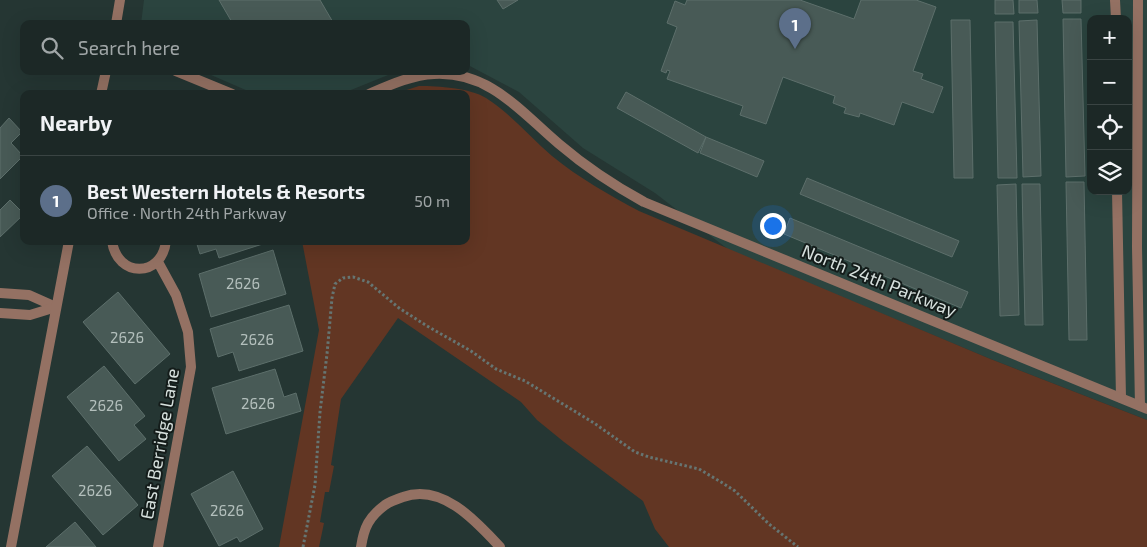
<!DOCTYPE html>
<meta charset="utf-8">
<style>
:root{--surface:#1c2826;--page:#25302e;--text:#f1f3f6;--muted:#a0a6a7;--line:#3a4443;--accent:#f2a17e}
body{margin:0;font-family:"Exo 2",sans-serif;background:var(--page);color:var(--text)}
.controls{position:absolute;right:15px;top:15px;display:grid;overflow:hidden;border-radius:10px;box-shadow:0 5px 20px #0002}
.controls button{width:45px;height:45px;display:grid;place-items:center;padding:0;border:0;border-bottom:1px solid var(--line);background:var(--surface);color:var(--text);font:25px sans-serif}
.you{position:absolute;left:772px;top:225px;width:18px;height:18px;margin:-12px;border:4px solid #fff;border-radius:50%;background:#1a73e8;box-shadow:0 0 0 8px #1a73e833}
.badge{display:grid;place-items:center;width:32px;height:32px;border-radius:50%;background:var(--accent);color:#fff;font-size:16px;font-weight:700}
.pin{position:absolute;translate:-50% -41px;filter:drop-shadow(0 1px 2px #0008)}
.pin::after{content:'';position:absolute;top:26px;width:18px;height:15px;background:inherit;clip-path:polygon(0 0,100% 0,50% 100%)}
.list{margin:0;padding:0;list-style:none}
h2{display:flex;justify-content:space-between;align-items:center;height:65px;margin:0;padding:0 20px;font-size:21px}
h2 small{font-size:16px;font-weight:400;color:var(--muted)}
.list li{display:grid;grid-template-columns:32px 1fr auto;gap:15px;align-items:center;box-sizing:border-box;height:90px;padding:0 20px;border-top:1px solid var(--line)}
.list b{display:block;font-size:19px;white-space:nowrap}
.list p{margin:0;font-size:16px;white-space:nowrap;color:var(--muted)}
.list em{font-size:16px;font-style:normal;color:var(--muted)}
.icon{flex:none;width:28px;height:28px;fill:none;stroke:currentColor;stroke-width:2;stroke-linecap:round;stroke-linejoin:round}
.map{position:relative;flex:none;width:1147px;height:547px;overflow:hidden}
.search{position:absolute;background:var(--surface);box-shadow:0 5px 20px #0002;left:20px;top:20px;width:450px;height:55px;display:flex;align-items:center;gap:12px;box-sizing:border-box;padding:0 18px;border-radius:10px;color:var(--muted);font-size:19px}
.panel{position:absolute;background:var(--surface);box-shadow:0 5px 20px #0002;left:20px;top:90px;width:450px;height:155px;border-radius:10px}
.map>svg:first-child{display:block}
.built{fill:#2b443f;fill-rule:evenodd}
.green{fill:#623623}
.building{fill:#485a56;stroke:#5d6f6b}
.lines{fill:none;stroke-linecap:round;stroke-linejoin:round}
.path{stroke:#667572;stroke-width:3;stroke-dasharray:2.5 2.5;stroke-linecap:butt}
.lane{stroke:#947163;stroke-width:10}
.street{stroke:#947163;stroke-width:10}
.labels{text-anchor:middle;stroke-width:4;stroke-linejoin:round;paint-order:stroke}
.number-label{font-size:15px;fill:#b3bfbc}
.street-label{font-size:18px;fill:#d7e1de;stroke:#141c1a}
</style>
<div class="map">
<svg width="1147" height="547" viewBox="0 0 1147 547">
<rect width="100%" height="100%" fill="#253633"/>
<g class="built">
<path d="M144 0H1147V420L988 358 729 250 655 193 583 148 519 92 466 64V24H141ZM1091 19H1128V191H1091Z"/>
<polygon points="202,71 398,71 341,94 260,94 248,91"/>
</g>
<path class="green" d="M419 86C439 86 470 88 486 98 511 114 530 137 552 156 579 178 609 195 639 211L988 358 1147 420V547H669L655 529 643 501 564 442 537 420 521 402 398 318 341 399 331 465 334 466 329 492H325L320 522 324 523 319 547H279L319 330 302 241H466V94H394Z"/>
<g class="building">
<polygon points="219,0 320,0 334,24 233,24"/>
<polygon points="497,0 518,0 503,9"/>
<polygon points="687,0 800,0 854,19 861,0 916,0 936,7 913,71 923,74 921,79 943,87 933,113 902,102 894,125 860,113 859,117 844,113 846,108 833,103 835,96 783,77 766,124 740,115 743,106 667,79 670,71 667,70 666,73 661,71 677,27 667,23 675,1 685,5"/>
<polygon points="995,0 1013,0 1014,14 995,14"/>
<polygon points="1019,0 1037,0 1038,13 1019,13"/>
<polygon points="1062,0 1081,0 1081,13 1063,13"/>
<polygon points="1063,19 1081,19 1085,176 1066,177"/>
<polygon points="951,20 970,20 973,178 954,178"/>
<polygon points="1037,20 1041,176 1023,177 1019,21"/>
<polygon points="995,22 1013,22 1017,178 998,178"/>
<polygon points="626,92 706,137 698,153 617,108"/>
<polygon points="9,118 22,132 11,143 23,156 0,179 0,128"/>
<polygon points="706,137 764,161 757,177 700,153"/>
<polygon points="807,178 959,241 952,257 800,194"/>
<polygon points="1066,182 1084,182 1087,340 1069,340"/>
<polygon points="1016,184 1019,315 1000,316 997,185"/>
<polygon points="1022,184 1040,184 1043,325 1025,325"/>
<polygon points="10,200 24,214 0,237 0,210"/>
<polygon points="790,218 968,292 961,308 784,234"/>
<polygon points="196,241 272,241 219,258 216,249 200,254"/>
<polygon points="273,250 286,294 211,317 199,274"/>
<polygon points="118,292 170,354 135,384 83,322"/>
<polygon points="289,305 303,351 239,371 233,352 218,357 210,329"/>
<polygon points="104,366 145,416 134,425 146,439 119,461 67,397"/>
<polygon points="275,369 284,397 296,393 301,411 226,434 212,388"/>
<polygon points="87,446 138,505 103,535 52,476"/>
<polygon points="233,471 263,529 240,542 237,537 219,546 191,494"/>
<polygon points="75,522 96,547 46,547"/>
</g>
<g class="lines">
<polyline class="path" points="303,547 315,485 320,412 327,354 332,298 335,284 343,278 353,277 368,282 399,308 427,326 471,351 496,369 525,381 594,423 635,452 649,457 699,469 721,482 735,491 769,524 798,547"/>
<g class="lane">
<polyline points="1115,0 1116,19"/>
<polyline points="1138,0 1137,247 1140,406"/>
<polyline points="1117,191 1121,398"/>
</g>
<g class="street">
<polyline points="116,24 120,0"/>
<polyline points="176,71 232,94"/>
<polyline points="101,94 106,71"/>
<path d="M369 94C390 85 412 75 434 74 490 71 521 112 559 144 586 167 613 185 644 202L1147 409"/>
<path d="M112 241C117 278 162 278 166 241"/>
<polyline points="0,293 29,295 56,307"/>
<polyline points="0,313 30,315 56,307"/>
<polyline points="11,547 69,241"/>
<polyline points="158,547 191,367 188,332 176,295 158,262"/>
<path d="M361 547C364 527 369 517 385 505 391 501 397 499 403 497 442 483 476 521 500 547"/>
</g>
</g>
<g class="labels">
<g class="number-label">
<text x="243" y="289">2626</text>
<text x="127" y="343">2626</text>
<text x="257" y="345">2626</text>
<text x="258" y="409">2626</text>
<text x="106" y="411">2626</text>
<text x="95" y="496">2626</text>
<text x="227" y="516">2626</text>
</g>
<g class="street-label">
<text transform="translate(879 281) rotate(22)" y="6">North 24th Parkway</text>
<text transform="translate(160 444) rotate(-80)" y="6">East Berridge Lane</text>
</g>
</g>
</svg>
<div class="controls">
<button>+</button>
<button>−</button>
<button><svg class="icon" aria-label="locate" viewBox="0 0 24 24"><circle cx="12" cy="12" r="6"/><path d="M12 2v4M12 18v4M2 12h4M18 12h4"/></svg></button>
<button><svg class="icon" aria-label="layers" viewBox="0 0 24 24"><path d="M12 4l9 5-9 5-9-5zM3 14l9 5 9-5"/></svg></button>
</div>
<div class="you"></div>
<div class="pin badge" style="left:795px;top:49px;background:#5c6f8a">1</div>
<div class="search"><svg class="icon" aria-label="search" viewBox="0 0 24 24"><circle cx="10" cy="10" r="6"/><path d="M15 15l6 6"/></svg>Search here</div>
<section class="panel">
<h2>Nearby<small></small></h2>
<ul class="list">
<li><span class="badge" style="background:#5c6f8a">1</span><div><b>Best Western Hotels &amp; Resorts</b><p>Office · North 24th Parkway</p></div><em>50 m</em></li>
</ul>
</section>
</div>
